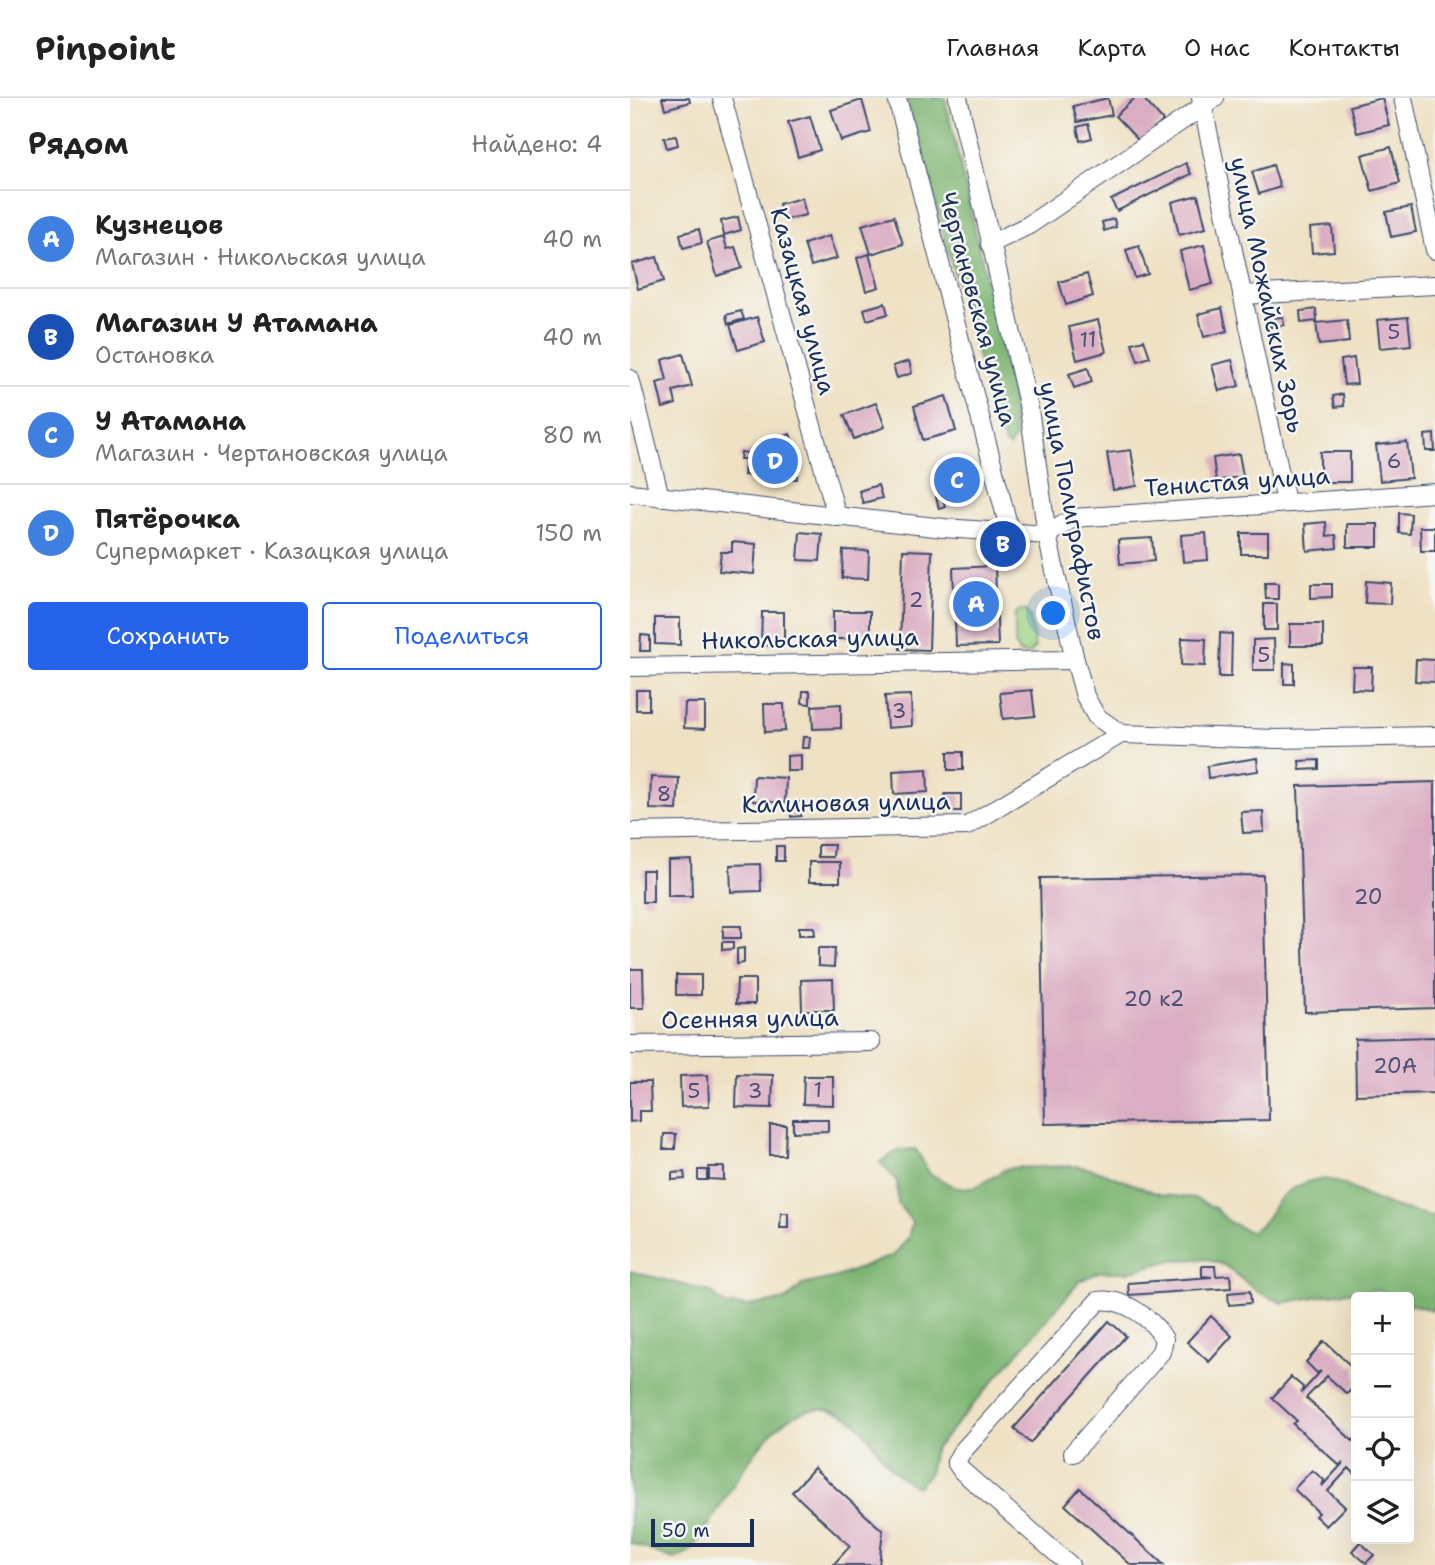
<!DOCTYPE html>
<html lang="ru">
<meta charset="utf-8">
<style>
:root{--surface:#fff;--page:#f2f2f2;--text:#222;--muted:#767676;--line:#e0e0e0;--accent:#2563eb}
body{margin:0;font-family:"Shantell Sans",sans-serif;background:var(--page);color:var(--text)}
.controls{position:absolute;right:21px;bottom:21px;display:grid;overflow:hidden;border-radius:7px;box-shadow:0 7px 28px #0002}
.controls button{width:63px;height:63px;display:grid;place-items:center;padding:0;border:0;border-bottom:2px solid var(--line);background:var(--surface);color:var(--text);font:35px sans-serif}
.scale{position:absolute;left:21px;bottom:18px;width:103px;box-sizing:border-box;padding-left:7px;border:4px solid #1b2f5e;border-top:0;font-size:19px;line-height:24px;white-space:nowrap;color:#1b2f5e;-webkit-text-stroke:5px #f6f6f2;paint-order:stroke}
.you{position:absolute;left:424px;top:516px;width:24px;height:24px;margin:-18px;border:5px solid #fff;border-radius:50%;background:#1a73e8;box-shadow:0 0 0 10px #1a73e833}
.badge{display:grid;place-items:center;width:46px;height:46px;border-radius:50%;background:var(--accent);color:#fff;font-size:23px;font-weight:700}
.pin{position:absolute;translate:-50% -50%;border:4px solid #fff;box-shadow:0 2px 7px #0006}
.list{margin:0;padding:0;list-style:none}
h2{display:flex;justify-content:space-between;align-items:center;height:91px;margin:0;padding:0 28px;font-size:30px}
h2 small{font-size:23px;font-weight:400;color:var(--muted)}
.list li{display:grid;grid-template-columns:46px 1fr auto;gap:21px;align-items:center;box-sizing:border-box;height:98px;padding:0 28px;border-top:2px solid var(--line)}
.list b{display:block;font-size:26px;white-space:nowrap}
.list p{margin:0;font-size:23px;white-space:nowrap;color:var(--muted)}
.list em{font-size:23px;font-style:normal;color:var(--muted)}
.actions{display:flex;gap:14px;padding:21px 28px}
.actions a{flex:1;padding:16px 0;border:2px solid var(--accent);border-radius:7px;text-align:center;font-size:24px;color:var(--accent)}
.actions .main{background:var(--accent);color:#fff}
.icon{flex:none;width:38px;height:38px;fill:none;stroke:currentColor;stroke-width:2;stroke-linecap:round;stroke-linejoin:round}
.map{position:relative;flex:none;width:805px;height:1467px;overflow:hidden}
header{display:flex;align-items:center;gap:42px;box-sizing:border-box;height:98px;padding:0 35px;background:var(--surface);border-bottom:2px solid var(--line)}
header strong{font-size:33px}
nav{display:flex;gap:38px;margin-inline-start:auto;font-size:24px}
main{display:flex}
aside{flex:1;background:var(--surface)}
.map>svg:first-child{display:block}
.green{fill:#9dd384;stroke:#5c8171;stroke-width:2}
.forest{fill:#7eb572;stroke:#4c7268;stroke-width:2}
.building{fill:#dbadc3}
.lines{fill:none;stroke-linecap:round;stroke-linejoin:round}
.minor-casing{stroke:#3b4a6d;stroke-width:20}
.minor{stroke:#fff;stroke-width:18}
.labels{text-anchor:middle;stroke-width:5;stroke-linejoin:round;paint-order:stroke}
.number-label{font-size:21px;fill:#4b4e77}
.street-label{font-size:24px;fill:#1b2f5e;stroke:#f6f6f2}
</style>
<header>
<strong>Pinpoint</strong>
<nav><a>Главная</a><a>Карта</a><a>О нас</a><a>Контакты</a></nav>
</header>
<main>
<aside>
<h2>Рядом<small>Найдено: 4</small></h2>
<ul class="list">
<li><span class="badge" style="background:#3f7fe0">A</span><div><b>Кузнецов</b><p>Магазин · Никольская улица</p></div><em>40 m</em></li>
<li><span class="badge" style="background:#1a4fb4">B</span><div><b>Магазин У Атамана</b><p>Остановка</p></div><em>40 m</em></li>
<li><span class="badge" style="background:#3f7fe0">C</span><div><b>У Атамана</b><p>Магазин · Чертановская улица</p></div><em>80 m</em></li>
<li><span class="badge" style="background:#3f7fe0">D</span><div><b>Пятёрочка</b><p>Супермаркет · Казацкая улица</p></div><em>150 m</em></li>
</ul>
<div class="actions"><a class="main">Сохранить</a><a>Поделиться</a></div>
</aside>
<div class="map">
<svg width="805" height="1467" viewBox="0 0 805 1467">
<rect width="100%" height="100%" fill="#f6f6f2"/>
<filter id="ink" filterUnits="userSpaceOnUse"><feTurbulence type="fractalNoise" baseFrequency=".0143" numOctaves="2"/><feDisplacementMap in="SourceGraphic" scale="14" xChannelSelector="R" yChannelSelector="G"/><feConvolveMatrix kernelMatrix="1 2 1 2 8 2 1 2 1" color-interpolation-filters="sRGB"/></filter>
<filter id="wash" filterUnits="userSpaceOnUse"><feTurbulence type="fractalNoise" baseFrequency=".00686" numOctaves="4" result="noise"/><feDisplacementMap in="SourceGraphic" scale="28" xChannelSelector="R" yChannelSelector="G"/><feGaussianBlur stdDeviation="1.57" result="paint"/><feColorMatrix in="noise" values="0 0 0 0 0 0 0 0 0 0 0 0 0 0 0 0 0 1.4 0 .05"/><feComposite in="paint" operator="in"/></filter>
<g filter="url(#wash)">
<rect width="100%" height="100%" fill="#efe1c3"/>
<polygon class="green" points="390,512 395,512 400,519 405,549 399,556 389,555 385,546 385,516"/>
<g class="forest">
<polygon points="276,0 315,0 382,295 385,340 379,349 375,346 350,268"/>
<path d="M286 1051 299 1075 324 1089 344 1090 378 1070 447 1068 469 1073 531 1097 564 1100 585 1110 599 1124 620 1134C644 1121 638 1106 659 1093 700 1067 713 1090 753 1105 769 1112 788 1114 805 1119V1213L779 1206V1199H763L748 1192 707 1195 652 1205 628 1194 594 1167 577 1161 543 1162 497 1174H468L450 1183 304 1352 299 1375 288 1389C247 1372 245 1328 208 1314 139 1289 96 1412 62 1451 58 1456 50 1458 44 1461L0 1445V1173L81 1194 95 1207 118 1208 156 1202 172 1187 207 1179 264 1157 278 1140 282 1124 268 1106 267 1083 250 1064 269 1052Z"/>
</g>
<g id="blocks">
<g class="building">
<polygon points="32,0 59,0 60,4 35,11"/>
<polygon points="478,0 482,17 447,24 443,8"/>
<polygon points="505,0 513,0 533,23 510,44 485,18"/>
<polygon points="752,0 759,27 727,35 720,8"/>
<polygon points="232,2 241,34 211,43 201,12"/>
<polygon points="180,18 190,52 168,59 158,24"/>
<polygon points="458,26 462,40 450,43 447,29"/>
<polygon points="46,38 48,47 37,50 34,40"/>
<polygon points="761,49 770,85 742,93 732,57"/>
<polygon points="556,65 561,76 487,113 481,102"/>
<polygon points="643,67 650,89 629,96 622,74"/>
<polygon points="568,97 576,130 549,137 542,104"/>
<polygon points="172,100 176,117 154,122 149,106"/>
<polygon points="781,109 786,134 761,139 756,114"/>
<polygon points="264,118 273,146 241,156 232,127"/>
<polygon points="108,119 111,132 94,137 91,123"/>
<polygon points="484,121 486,129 474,133 472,124"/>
<polygon points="702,128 704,153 682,155 680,130"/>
<polygon points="69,131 72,145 53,150 50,136"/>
<polygon points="199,138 207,160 181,168 174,146"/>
<polygon points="94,139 97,151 105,149 112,170 87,178 77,144"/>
<polygon points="574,147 583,186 559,192 550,153"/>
<polygon points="509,148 518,176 505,180 496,152"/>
<polygon points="239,156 249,189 236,193 227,160"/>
<polygon points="27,159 34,183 8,191 2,166"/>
<polygon points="457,176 463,198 436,207 429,184"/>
<polygon points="255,205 258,216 237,222 234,211"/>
<polygon points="592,210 597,233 574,239 568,216"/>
<polygon points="686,211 687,223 671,225 670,213"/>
<polygon points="111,213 114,221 98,226 96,217"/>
<polygon points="127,219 135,244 108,252 100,227"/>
<polygon points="653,219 654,227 640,229 639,220"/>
<polygon points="778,219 781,247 750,250 747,222"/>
<polygon points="468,222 476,254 447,262 439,229"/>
<polygon points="717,222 719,244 689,247 686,225"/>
<polygon points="514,242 520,259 508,263 502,245"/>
<polygon points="53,256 62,288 43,293 46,306 33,310 27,285 37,282 32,262"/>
<polygon points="724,260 727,286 714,287 711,262"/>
<polygon points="602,262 609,288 589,293 582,267"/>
<polygon points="279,263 282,275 267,280 263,268"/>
<polygon points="458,270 462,284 444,290 439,276"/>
<polygon points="713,296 714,308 705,309 703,298"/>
<polygon points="316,298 326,333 293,342 284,308"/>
<polygon points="246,305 255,329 224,341 214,317"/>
<polygon points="160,336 169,359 167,381 114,377 116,361 110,361 111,354 117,355"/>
<polygon points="804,336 805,353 796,353 795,337"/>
<polygon points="777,344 781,380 750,383 746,347"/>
<polygon points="501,352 507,388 483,392 477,355"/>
<rect x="690" y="354" width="30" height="30"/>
<polygon points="609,356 613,378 586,383 583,360"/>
<polygon points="336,360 345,392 317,400 308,368"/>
<polygon points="248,387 252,400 233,405 229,393"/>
<polygon points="312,397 315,409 309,411 306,399"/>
<polygon points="769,415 781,416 780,436 769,435"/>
<polygon points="696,424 697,438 706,437 707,450 677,453 675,426"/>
<rect x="717" y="426" width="31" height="23"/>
<polygon points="790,429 805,429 805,453 791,453"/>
<polygon points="170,434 192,436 190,463 168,462"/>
<polygon points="576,435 578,462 553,464 551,437"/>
<rect x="611" y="435" width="27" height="21"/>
<polygon points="522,440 524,463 490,466 488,442"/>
<polygon points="102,444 126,446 124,476 89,473 91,454 102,454"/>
<polygon points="213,452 239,453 238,481 212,480"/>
<polygon points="273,452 302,453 299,552 270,551"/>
<polygon points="365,468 368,547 326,548 323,470"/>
<polygon points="736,483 761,485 760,506 735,505"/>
<polygon points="635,485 648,485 648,501 636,501"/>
<polygon points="681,486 702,486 702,499 681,500"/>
<rect x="634" y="506" width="13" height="26"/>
<rect x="203" y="513" width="37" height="28"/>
<polygon points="132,514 154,514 154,548 131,547"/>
<polygon points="25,520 50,520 50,547 25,546"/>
<rect x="660" y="526" width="33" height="22"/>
<polygon points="590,535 602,536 601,579 589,579"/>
<polygon points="11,537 20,538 20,553 10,553"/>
<polygon points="552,540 576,541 575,568 551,567"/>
<polygon points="644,541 645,572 623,572 623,542"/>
<polygon points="786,561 805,562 805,584 785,583"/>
<polygon points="654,565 664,566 664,586 654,586"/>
<polygon points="723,569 742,569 741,592 722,591"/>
<rect x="6" y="592" width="13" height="20"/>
<polygon points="402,592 405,618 373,621 370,595"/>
<polygon points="173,593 180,593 180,606 172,605"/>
<polygon points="281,597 282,628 257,630 255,598"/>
<polygon points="55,605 75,605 75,631 54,630"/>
<polygon points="134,606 154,606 155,633 135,634"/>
<polygon points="211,606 211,630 183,631 182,608"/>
<polygon points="173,639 180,639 179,650 172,650"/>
<rect x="318" y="654" width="15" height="18"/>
<polygon points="171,657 171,673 157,673 157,658"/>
<polygon points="627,660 628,673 578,680 577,668"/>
<polygon points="689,662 689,671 670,672 669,663"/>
<polygon points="297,671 298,694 264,696 263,673"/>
<polygon points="124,678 156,680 155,705 123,703"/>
<polygon points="21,679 49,680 47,712 20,711"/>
<polygon points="805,684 805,910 675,914 668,688"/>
<rect x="315" y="696" width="16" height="17"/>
<polygon points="170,704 171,718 161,719 160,705"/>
<polygon points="633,713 634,734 613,735 611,714"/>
<polygon points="188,747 204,747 203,759 188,759"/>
<rect x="146" y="748" width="8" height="15"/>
<polygon points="61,761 62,798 38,798 38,762"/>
<rect x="179" y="764" width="31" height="20"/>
<polygon points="130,766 131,793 101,794 100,767"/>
<rect x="12" y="772" width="11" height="32"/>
<polygon points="633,777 639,1022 415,1026 410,780"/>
<rect x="93" y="828" width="18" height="12"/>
<polygon points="169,829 184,829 185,837 169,837"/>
<polygon points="92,844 103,844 103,851 92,852"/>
<polygon points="114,850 114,865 107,866 107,851"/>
<polygon points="188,850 205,850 204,869 188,868"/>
<polygon points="0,871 13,871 14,910 0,910"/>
<rect x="46" y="877" width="25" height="20"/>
<polygon points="107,881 125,881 125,906 106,906"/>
<polygon points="203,881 204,912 172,912 171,882"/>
<polygon points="805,939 805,995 726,997 725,941"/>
<polygon points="107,976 143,977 142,1010 106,1009"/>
<polygon points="78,977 79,1008 51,1009 50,978"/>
<polygon points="174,978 203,978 203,1007 173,1006"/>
<polygon points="0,984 20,984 21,1013 9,1013 9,1023 0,1024"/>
<polygon points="163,1021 198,1021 198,1033 163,1034"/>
<polygon points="140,1027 156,1027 155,1057 140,1057"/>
<polygon points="34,1036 46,1036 45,1051 33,1051"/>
<polygon points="79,1069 94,1069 94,1082 79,1081"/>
<rect x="68" y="1072" width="9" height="10"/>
<polygon points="54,1074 55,1081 42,1082 42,1075"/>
<polygon points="151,1115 158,1115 158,1130 150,1130"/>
<polygon points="572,1168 585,1168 586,1178 600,1177 601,1190 499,1197 498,1185 582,1179 572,1178"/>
<polygon points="620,1193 621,1205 599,1207 598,1195"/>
<polygon points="581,1218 602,1238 579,1264 557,1244"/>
<polygon points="479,1223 496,1238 400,1345 384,1330"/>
<polygon points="694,1243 721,1268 726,1268 726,1286 717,1296 697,1278 676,1300 723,1343 726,1340 726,1377 719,1370 698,1393 715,1409 696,1428 685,1418 689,1415 664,1391 682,1372 694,1382 692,1388 713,1365 709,1367 663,1326 667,1323 642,1300 661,1279 673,1289 671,1295 691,1273 687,1275 676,1264"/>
<polygon points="184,1370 253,1433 249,1467 203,1467 220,1448 162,1394"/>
<polygon points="450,1390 534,1467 501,1467 435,1407"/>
<polygon points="730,1444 744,1457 736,1465 722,1453"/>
</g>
</g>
</g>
<g filter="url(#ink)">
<use href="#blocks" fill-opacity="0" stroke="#3b4a6d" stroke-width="2"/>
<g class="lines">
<defs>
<g id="minor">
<polyline points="92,0 207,419"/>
<polyline points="267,0 380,434"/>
<polyline points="328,0 399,311 417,437 445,562 455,598 466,618 491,636 646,641 805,638"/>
<polyline points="571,0 656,404"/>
<polyline points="773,0 805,152"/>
<polyline points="360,146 399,127 585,0"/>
<polyline points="612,197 805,187"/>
<polyline points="0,281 30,399"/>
<polyline points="0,395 314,430 417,437"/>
<polyline points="417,437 443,420 805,395"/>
<polyline points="0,569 445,562"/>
<polyline points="0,734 337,728 491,636"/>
<polyline points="0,947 241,944"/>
<path d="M440 1467 332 1373 326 1364 331 1355 468 1203C493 1199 522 1220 534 1241L531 1254 443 1355"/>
</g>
</defs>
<use href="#minor" class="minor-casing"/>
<use href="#minor" class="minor"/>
</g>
</g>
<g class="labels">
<g class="number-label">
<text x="764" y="241">5</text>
<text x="458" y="249">11</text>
<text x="764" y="370">6</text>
<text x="286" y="509">2</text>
<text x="634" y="564">5</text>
<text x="269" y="620">3</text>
<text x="34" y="703">8</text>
<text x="738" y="806">20</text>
<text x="524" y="908">20 к2</text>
<text x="765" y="975">20А</text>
<text x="188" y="999">1</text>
<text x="64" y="1000">5</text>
<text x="125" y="1000">3</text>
</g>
<g class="street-label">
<text transform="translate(637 197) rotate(78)" y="8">улица Можайских Зорь</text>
<text transform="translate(173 203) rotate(75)" y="8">Казацкая улица</text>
<text transform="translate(348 211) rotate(75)" y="8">Чертановская улица</text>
<text transform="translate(607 384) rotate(-4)" y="8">Тенистая улица</text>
<text transform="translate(442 413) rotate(79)" y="8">улица Полиграфистов</text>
<text transform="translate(180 541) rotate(-1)" y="8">Никольская улица</text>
<text transform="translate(216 705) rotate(-1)" y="8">Калиновая улица</text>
<text transform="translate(120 921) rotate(-1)" y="8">Осенняя улица</text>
</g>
</g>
</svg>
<div class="controls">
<button>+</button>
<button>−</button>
<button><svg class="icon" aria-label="locate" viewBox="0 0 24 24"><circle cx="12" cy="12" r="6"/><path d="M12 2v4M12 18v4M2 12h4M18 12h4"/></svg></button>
<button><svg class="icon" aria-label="layers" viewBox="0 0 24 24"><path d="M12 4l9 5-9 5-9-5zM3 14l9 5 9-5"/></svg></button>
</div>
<div class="scale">50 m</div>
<div class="you"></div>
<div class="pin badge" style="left:346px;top:506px;background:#3f7fe0">A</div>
<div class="pin badge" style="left:373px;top:446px;background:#1a4fb4">B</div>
<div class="pin badge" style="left:327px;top:382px;background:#3f7fe0">C</div>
<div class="pin badge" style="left:145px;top:363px;background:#3f7fe0">D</div>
</div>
</main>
